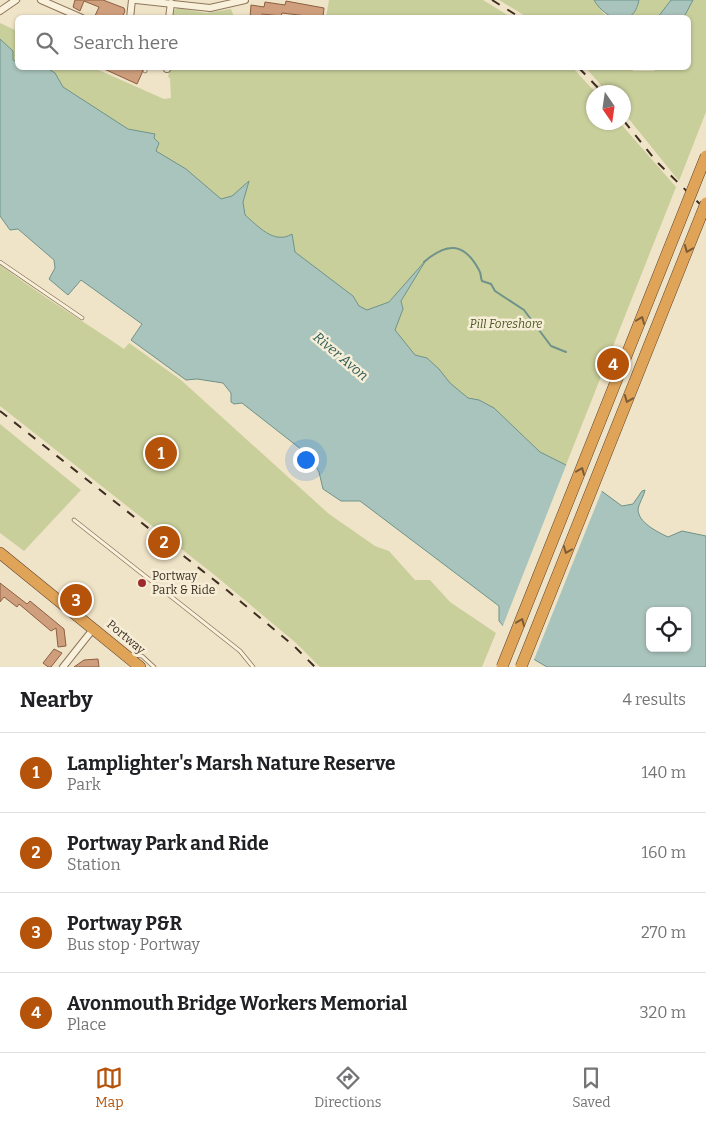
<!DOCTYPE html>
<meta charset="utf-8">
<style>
:root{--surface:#fff;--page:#f6f6f6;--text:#202124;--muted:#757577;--line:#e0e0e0;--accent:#b45309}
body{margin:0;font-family:Bitter,serif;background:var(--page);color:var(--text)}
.controls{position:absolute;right:15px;bottom:15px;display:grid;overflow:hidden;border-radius:8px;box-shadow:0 1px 4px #0004}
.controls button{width:45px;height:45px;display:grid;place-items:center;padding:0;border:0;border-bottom:1px solid var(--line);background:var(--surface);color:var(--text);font:25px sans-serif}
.compass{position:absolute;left:586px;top:85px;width:45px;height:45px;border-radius:50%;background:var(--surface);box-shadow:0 1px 4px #0004;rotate:167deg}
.you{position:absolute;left:305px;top:459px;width:18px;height:18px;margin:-12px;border:4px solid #fff;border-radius:50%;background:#1a73e8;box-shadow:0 0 0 8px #1a73e833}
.badge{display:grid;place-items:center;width:32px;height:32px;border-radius:50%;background:var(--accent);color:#fff;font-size:16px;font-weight:700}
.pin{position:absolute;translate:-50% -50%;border:2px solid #fff;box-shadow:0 1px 5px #0006}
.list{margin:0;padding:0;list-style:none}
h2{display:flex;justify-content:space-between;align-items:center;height:65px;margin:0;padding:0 20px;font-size:21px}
h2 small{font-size:16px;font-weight:400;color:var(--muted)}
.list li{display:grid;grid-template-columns:32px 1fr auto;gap:15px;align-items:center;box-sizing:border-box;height:80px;padding:0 20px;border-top:1px solid var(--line)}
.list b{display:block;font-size:19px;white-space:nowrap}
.list p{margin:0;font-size:16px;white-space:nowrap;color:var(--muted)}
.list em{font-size:16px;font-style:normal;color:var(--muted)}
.icon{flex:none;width:28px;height:28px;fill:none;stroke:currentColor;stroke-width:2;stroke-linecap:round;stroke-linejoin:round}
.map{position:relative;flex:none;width:706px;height:667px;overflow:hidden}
.search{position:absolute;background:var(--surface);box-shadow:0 1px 4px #0004;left:15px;right:15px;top:15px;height:55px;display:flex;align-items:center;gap:12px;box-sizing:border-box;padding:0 18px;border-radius:8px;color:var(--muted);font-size:19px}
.sheet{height:385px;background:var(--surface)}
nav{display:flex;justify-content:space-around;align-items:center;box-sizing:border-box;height:70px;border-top:1px solid var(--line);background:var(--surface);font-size:14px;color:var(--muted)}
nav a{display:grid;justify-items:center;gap:2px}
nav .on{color:var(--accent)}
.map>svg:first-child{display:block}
.green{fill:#c9cf9b}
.water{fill:#a9c4bc;stroke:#6f938a;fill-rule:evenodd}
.pier{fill:#f0e4c8}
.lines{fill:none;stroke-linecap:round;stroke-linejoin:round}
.stream{stroke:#6f938a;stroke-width:2}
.building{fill:#cf9f7d;stroke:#8d5f41}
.lane-casing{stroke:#8d765c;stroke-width:4.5}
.street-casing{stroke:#8d765c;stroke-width:8}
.highway-casing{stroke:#5b4430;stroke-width:12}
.lane{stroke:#faf1dc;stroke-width:3}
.street{stroke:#faf1dc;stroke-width:6}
.highway{stroke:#e0a458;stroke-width:11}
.rail{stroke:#3d2e20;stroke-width:2;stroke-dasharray:9 9;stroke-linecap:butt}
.highway-bridge-casing{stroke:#5b4430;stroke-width:12;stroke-linecap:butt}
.highway-bridge{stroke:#e0a458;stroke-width:11}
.oneway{stroke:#7e5d36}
.poi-dot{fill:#9e2a2b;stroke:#f7eed8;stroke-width:2}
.labels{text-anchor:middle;stroke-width:5;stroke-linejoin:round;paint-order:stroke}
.park-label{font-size:12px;font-style:italic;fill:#4d5a26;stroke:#f7eed8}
.poi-label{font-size:12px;fill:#3d2e20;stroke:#f7eed8;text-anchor:start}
.street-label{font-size:12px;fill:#3d2e20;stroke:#f7eed8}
.water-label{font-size:14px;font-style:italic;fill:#2f5d5a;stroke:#f7eed8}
</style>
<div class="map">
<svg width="706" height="667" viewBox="0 0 706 667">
<rect width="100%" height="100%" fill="#f0e4c8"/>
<g class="green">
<polygon points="329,0 483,0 511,17 326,17"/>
<polygon points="499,0 594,0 604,14 610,17 527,17"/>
<polygon points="639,0 671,0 658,17 627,18 638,7"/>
<polygon points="693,0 706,0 706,112 679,181 624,113 624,92 607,92 586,68 632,68 633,71 654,71 655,68 688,68 688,18 684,17"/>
<polygon points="178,8 206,13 231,9 234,17 172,18 174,10"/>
<path d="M0 23 17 31 18 68H94L164 99 171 98 170 78 168 77 170 68H573L595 92 594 122 620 123 676 187 566 465 622 506 633 504 642 491 645 490C644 496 639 503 638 509 638 523 658 532 668 537L682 531 706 536V618L414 407 388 306 373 315 0 99Z"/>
<path d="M0 265C40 295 83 321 124 349L129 343 181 380 329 514 375 546 389 551 415 580H430L450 602 496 633 482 667H320L296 643 217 577 0 406Z"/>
<polygon points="0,424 81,490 24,551 0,533"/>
</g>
<g class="water">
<path d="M594 0H639C634 29 606 21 594 0Z"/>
<polygon points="671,0 693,0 684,17 658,17"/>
<path d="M0 39 13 51V60L17 62 18 68H47L55 73 63 87 128 129 155 134 154 138 159 143 156 151 186 169 221 199 232 196 249 181 243 202 245 215C258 226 274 245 292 234L295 252 353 296 359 306 367 310 389 302 426 260 401 301 403 309 395 330 415 355 427 358 439 369 450 383 468 398 479 400 494 408 540 452 566 465 622 506 633 504 642 491 645 490C644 496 639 503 638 509 638 523 658 532 668 537L682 531 706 536V667H547L530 657 499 621V606L360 501H341L323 489 319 472 311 457 242 403 234 404 231 402V393L223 383 197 379 186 380 131 340 142 324 81 280 68 295 49 279 55 268 54 260 18 229 10 230 0 216ZM650 611H687V648H650Z"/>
</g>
<polygon class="pier" points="567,463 603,488 533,662 502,628"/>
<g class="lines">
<path class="stream" d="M424 262C447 242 464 242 479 270 482 275 480 277 482 281L491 284 495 291 524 310 551 346 566 352"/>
</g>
<g class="building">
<polygon points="75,0 103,0 124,8 125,11 122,18 94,18 99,7 84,1 80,11 73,7"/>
<polygon points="286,1 324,8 323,18 282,13 281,16 262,14 261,18 250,18 251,5 264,7 265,2 285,5"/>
<polygon points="102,68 143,68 142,73 137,84"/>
<polygon points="0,583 27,604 30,601 64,629 66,646 58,647 56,628 51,631 19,604 17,607 4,597 0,602"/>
<polygon points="54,649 62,653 51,667 48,667 43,663"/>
<polygon points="98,659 99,667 74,667 84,660"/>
</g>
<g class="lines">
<defs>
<g id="lane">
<polyline points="145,71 146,68"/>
<polyline points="0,262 82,318"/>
<polyline points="74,520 240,651 253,667"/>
<polyline points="132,655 142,656 154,667"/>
</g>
<g id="street">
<polyline points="41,0 82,18"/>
<polyline points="136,0 210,8 245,0"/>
<polyline points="0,11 16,0"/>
<polyline points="130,18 132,0"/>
<polyline points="169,18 171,3"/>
<polyline points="167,68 167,69"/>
<polyline points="63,667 94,628"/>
</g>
<polyline id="highway" points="0,553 140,667"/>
</defs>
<use href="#lane" class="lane-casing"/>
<use href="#street" class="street-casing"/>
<use href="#highway" class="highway-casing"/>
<use href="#lane" class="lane"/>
<use href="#street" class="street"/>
<use href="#highway" class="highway"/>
<g class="rail">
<polyline points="492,0 521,18"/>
<polyline points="579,68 602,92"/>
<polyline points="624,121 657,162 706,210"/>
<polyline points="0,411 228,591 294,646 315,667"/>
</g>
<defs>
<g id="highway-bridge">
<polyline points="502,667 706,156"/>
<polyline points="521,667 706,203"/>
</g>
</defs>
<use href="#highway-bridge" class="highway-bridge-casing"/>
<use href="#highway-bridge" class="highway-bridge"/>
</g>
<defs><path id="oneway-chevron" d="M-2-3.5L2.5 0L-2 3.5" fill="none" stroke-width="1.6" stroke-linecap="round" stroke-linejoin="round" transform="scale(1.25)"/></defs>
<g class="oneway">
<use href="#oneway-chevron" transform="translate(688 249) rotate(112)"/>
<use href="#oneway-chevron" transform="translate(641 320) rotate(-68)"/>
<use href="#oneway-chevron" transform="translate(628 399) rotate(112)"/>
<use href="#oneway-chevron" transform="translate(581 471) rotate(-68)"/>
<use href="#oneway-chevron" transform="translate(567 550) rotate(112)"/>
<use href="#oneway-chevron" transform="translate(521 622) rotate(-68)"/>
</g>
<circle class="poi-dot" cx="142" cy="583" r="5"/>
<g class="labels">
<g class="park-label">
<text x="506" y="328">Pill Foreshore</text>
</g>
<g class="poi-label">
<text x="152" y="580">Portway<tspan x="152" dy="14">Park &amp; Ride</tspan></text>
</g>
<g class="street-label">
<text transform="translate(126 637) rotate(40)" y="4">Portway</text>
</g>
<g class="water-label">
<text transform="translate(341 356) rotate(40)" y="5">River Avon</text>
</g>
</g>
</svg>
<div class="controls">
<button><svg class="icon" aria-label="locate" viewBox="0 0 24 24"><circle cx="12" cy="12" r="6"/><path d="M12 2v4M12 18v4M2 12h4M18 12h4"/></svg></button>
</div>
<svg class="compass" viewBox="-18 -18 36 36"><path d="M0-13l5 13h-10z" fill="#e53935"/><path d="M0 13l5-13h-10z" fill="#757577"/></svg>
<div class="you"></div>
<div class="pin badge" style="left:161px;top:453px">1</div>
<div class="pin badge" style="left:164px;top:542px">2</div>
<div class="pin badge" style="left:76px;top:600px">3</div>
<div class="pin badge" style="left:613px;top:364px">4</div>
<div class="search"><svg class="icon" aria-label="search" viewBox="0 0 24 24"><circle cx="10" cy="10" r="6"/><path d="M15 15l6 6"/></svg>Search here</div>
</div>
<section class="sheet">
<h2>Nearby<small>4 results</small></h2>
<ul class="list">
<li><span class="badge">1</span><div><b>Lamplighter's Marsh Nature Reserve</b><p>Park</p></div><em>140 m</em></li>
<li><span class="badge">2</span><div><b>Portway Park and Ride</b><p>Station</p></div><em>160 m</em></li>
<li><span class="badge">3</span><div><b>Portway P&amp;R</b><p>Bus stop · Portway</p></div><em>270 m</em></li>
<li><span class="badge">4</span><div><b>Avonmouth Bridge Workers Memorial</b><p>Place</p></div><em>320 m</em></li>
</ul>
</section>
<nav>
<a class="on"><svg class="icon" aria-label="map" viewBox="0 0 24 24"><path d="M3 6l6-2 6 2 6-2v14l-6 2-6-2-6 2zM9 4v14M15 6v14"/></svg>Map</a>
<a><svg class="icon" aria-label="directions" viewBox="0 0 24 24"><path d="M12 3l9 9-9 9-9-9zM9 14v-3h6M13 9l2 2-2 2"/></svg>Directions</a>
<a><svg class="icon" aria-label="saved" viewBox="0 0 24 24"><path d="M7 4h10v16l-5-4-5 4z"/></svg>Saved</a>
</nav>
